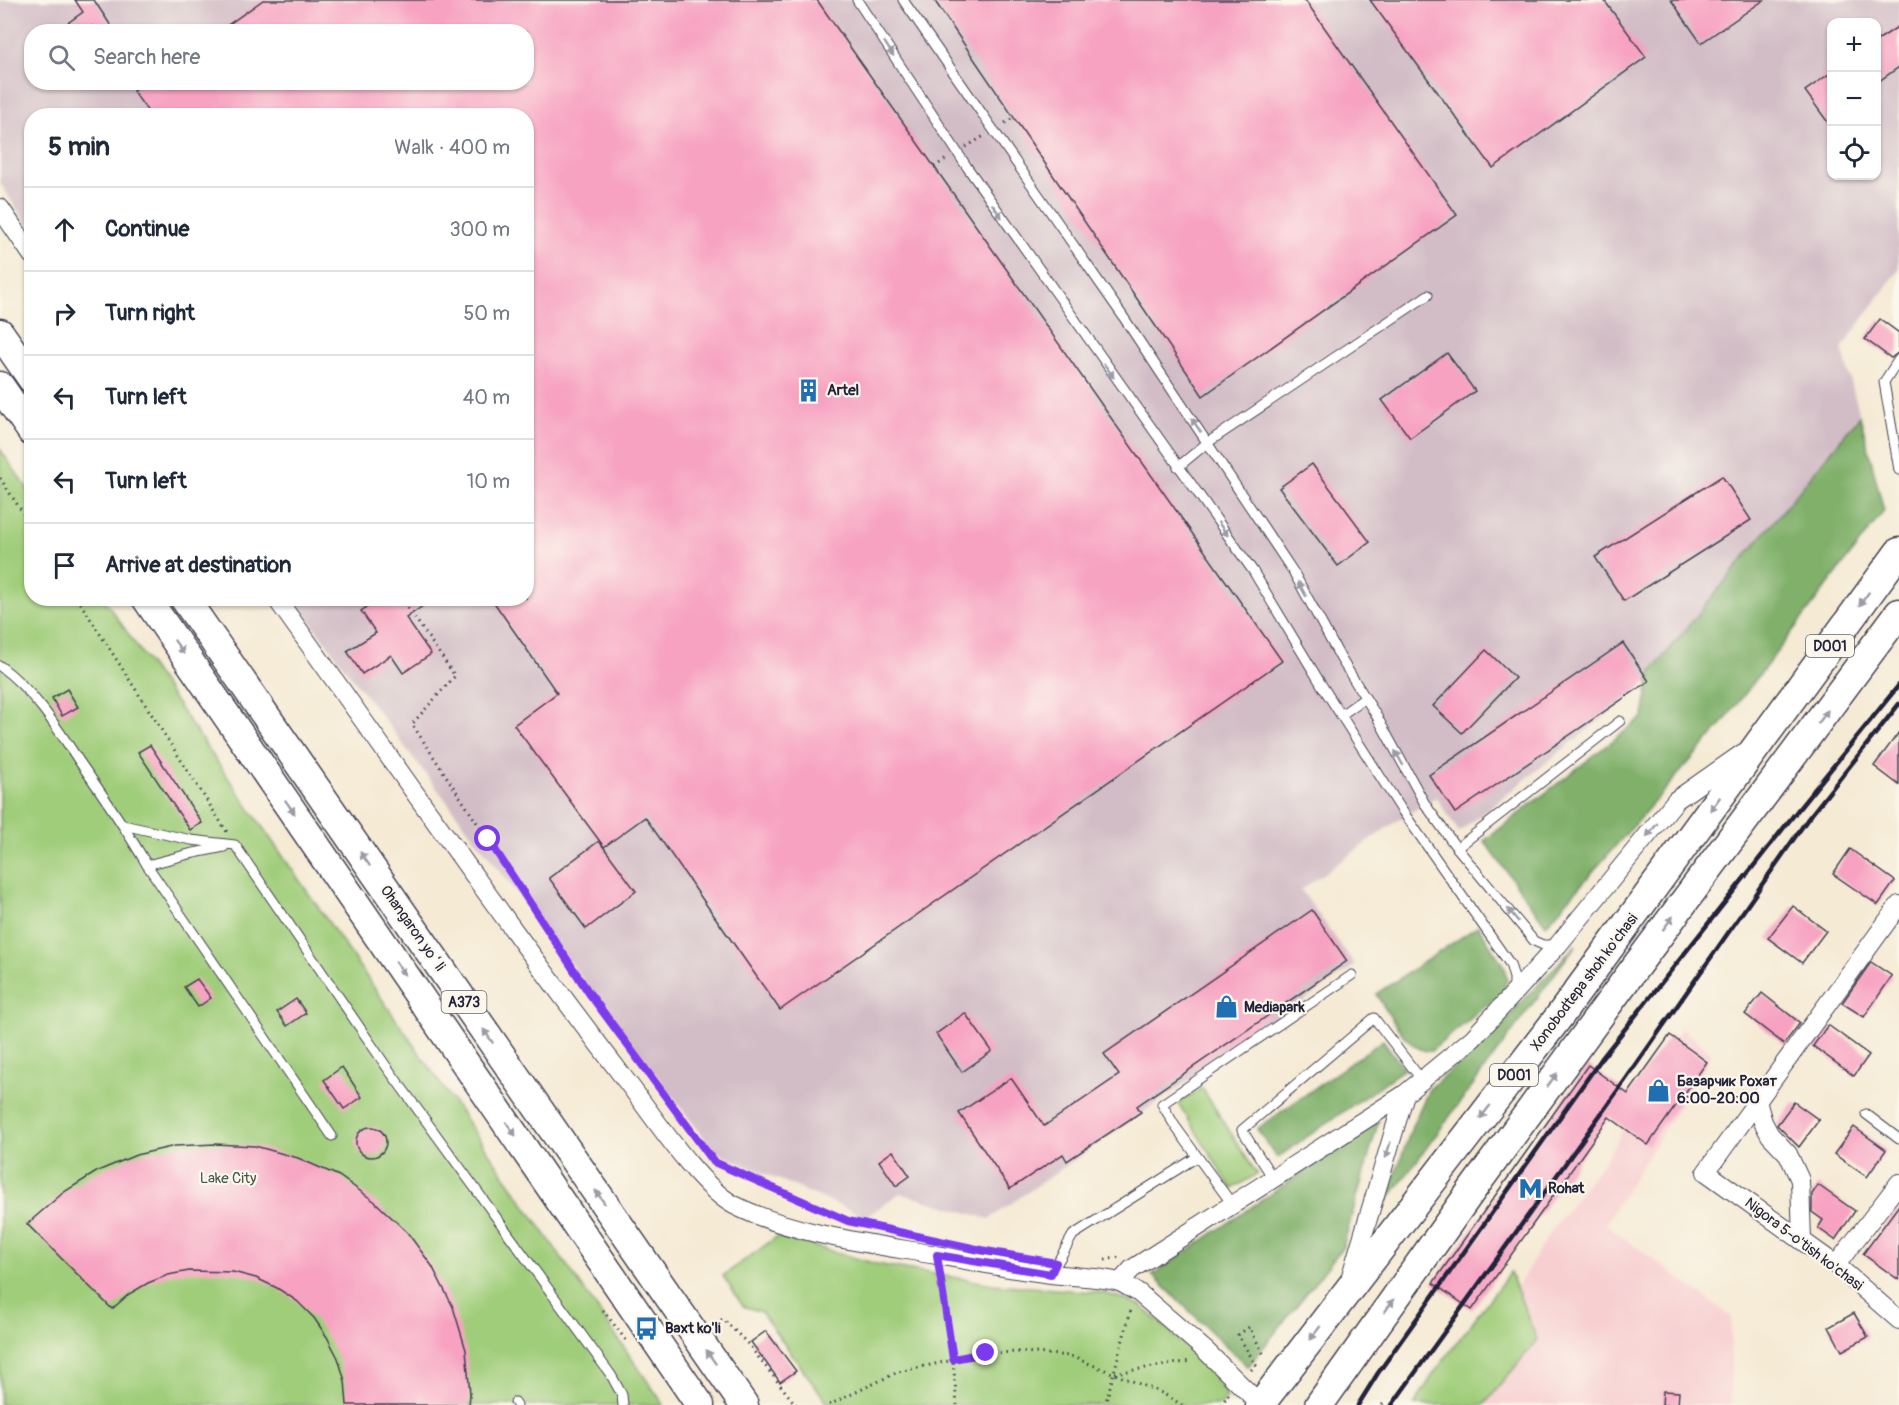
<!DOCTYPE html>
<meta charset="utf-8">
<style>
:root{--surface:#fff;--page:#f2f2f3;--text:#1f2937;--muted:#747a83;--line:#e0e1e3}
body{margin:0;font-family:Pangolin,sans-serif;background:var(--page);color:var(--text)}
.controls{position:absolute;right:18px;top:18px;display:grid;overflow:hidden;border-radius:12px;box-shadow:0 2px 4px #0004}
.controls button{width:54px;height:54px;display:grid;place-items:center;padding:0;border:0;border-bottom:2px solid var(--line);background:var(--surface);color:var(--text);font:30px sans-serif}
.stop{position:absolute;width:18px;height:18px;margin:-14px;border:4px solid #7c3aed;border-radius:50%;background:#fff}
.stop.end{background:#7c3aed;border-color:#fff;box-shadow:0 2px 6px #0008}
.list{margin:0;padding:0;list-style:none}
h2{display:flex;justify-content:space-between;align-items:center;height:78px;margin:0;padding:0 24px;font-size:26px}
h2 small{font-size:20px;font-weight:400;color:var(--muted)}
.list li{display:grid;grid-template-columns:39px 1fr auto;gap:18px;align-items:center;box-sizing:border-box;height:84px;padding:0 24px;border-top:2px solid var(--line)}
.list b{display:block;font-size:22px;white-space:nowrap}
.list em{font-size:20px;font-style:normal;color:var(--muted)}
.icon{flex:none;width:33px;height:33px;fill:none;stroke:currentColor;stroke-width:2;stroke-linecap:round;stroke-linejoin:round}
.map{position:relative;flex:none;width:1899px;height:1405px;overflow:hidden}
.search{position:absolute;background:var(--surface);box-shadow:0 2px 4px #0004;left:24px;top:24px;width:510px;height:66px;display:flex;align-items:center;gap:15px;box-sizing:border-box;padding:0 21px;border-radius:24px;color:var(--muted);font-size:22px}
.panel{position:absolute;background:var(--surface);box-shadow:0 2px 4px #0004;left:24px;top:108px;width:510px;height:498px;border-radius:24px}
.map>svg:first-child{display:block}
.built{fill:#f7cfd1}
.industrial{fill:#d2bdc6;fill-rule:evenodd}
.green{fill:#a0cd7a;stroke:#61785a;stroke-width:1.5}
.forest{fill:#80b06a;stroke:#516952;stroke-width:1.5}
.building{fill:#f7a2c1}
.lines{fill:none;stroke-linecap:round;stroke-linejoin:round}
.service-casing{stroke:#424052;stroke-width:11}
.minor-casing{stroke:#424052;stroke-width:20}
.trunk-casing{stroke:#424052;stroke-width:31}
.path{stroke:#424052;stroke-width:3;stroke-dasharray:1.5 4.5;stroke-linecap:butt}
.service{stroke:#fff;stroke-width:9}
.minor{stroke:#fff;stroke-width:18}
.trunk{stroke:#fff;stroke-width:28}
.rail{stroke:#22223b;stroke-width:4.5}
.oneway{fill:#9c9ca7}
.route{stroke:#7c3aed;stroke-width:8}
.labels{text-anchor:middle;stroke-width:4.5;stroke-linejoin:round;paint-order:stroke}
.shield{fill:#fbf7ec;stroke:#636270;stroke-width:1.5}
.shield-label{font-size:14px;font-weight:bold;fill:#22223b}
.poi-label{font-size:15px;font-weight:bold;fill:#22223b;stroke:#fbf7ec;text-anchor:start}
.street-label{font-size:15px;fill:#22223b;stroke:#fbf7ec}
.park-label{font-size:15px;fill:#48554e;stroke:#fbf7ec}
</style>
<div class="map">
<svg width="1899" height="1405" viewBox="0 0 1899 1405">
<rect width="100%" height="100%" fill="#fbf7ec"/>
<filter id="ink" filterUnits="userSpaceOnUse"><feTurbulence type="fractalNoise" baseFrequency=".0167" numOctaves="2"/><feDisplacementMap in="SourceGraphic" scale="12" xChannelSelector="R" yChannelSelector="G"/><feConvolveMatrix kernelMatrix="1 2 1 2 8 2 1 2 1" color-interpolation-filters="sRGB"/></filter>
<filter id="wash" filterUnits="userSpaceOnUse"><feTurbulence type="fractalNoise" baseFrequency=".008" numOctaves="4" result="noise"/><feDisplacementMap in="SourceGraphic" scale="24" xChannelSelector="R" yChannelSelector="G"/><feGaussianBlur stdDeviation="1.35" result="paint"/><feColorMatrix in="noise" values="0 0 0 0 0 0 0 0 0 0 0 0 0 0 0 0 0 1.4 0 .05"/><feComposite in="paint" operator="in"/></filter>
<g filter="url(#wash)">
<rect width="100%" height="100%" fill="#f5ead4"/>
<polygon class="built" points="1681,1028 1712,1053 1605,1224 1731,1316 1731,1405 1447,1405 1548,1235 1609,1154"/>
<path class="industrial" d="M0 0H1899V269L1842 348 1860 416 1651 672 1649 681 1459 832 1436 797 1398 820 1301 890 1355 965 989 1219 900 1193 866 1217 715 1152 344 667 294 599 526 598V116H32L31 231 0 183ZM1832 22H1876V176H1832ZM32 32H526V82H32Z"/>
<g class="green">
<polygon points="0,449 31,494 32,598 104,599 664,1405 0,1405"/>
<polygon points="1202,1088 1257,1174 1232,1189 1178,1103"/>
<polygon points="778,1236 876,1264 993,1284 1105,1293 1140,1305 1206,1363 1227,1397 1221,1405 829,1405 761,1312 743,1306 723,1276"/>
<polygon points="1510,1272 1537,1340 1484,1405 1414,1405 1434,1373"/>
</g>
<g class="forest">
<polygon points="1860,416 1884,511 1719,728 1546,925 1484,841 1643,717 1651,672"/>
<path d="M1478 926 1505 968 1507 980 1503 992 1431 1051C1409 1054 1387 1011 1376 994Z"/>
<polygon points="1576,945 1385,1204 1413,1124 1429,1089 1481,1045"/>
<polygon points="1383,1040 1404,1069 1277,1158 1257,1129"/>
<polygon points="1379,1120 1343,1247 1248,1367 1152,1275"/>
</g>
<g id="blocks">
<g class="building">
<polygon points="75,0 94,0 115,32 96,32 92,26 84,32 55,32 83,12"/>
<polygon points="263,0 817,0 1282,661 780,1010 645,817 604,847 514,725 557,693 491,598 526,598 526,116 151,116 133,91 145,82 526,82 526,32 218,32"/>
<polygon points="934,0 1305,0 1457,215 1203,396"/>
<polygon points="1370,0 1604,0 1646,57 1493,168"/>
<polygon points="1671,0 1764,0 1701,43"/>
<polygon points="1899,26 1899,67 1876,83 1876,41"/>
<polygon points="1832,72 1832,128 1805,91"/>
<polygon points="1880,319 1899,333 1899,352 1891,358 1865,339"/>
<polygon points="1447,353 1475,391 1410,438 1382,400"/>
<polygon points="1312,464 1370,542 1338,566 1279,488"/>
<polygon points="1722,476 1751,520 1624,601 1595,557"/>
<polygon points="380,598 434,598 406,618 431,654 403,673 391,655 362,674 347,651 376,633 361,611"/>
<polygon points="1623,643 1649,681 1455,813 1429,775"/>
<polygon points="1486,650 1515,678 1462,733 1433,706"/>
<polygon points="67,689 78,707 62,716 52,698"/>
<polygon points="1899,732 1899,785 1874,766"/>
<polygon points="150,745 202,823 190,830 138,752"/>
<polygon points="599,841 636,891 586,929 549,878"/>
<polygon points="1850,849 1895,881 1878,905 1833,874"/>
<polygon points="1793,906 1826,931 1802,963 1768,938"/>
<polygon points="1312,910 1347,961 1137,1106 1141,1112 1067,1161 1063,1154 1010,1189 959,1113 1011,1078 1044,1126 1119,1075 1104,1054"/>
<polygon points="1871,962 1892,976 1864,1017 1842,1003"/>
<polygon points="197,979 211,998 198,1007 184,987"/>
<polygon points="1762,993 1800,1023 1784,1044 1745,1014"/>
<polygon points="296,999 306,1013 287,1026 277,1012"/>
<polygon points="965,1013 992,1051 962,1072 936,1034"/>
<polygon points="1828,1025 1869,1055 1854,1076 1813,1046"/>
<polygon points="1670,1035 1707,1062 1648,1145 1609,1117 1472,1310 1433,1283 1588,1065 1628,1094"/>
<polygon points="342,1067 362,1097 344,1109 324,1080"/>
<polygon points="1794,1102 1819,1120 1799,1147 1777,1125"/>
<circle cx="371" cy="1142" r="15"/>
<polygon points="1854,1127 1886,1150 1867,1177 1834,1154"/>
<polygon points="215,1144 255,1146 298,1158 339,1176 374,1201 407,1232 432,1266 453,1307 466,1350 470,1394 469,1405 347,1405 345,1381 338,1358 327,1337 314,1318 297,1301 277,1288 256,1278 233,1272 189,1271 168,1275 148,1283 129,1294 112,1309 27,1224 64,1192 98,1171 136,1155 175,1146"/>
<polygon points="893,1151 910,1176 896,1186 879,1161"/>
<polygon points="1818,1185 1855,1211 1835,1240 1818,1228 1823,1220 1812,1212 1812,1194"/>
<polygon points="1899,1205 1899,1280 1863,1254"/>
<polygon points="1854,1313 1868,1337 1842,1351 1829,1327"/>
<polygon points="766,1331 796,1371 780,1382 751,1342"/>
<polygon points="1663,1391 1679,1392 1678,1405 1662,1405"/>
</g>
</g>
</g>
<g filter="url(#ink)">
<use href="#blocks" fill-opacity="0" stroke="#424052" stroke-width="1.5"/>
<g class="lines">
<defs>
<g id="service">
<polyline points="857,0 967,167 1253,571 1321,684 1401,809 1510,964 1514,978 1514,990"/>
<polyline points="903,0 1122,315 1294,573 1341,659 1376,715 1425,804 1453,843 1534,941 1543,945 1556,945"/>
<polyline points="1899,359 1884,382 1899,470"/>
<polyline points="1178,467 1207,443 1428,295"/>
<path d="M0 666C34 691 56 726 79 761 103 795 126 829 147 865L332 1136"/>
<polyline points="1341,715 1365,698"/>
<polyline points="123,825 191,840 235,845 386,1066 611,1375 622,1395 623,1405"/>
<polyline points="1457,848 1620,721"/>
<polyline points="147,865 189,854 224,847"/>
<polyline points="1866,1114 1899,1139"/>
<polyline points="1273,1178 1242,1130 1374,1018 1421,1079"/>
<polyline points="1232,1204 1175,1126 1162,1104 1352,975"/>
<polyline points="1051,1274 1073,1235 1197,1157"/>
<polyline points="515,1402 517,1405"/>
</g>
<g id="minor">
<polyline points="0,208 32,255"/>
<path d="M276 598C391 759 504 921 624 1078 650 1111 699 1187 734 1205 791 1234 873 1244 936 1255 974 1261 1012 1270 1051 1274 1075 1277 1095 1276 1120 1282L1132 1269 1405 1094 1473 1038 1558 945 1676 800 1743 753"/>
<polyline points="1899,905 1706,1172 1836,1265 1899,1320"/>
<polyline points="1757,1101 1763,1122 1770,1135 1788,1154 1800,1180 1802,1240"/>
<polyline points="1836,1265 1899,1183"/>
<polyline points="1350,1279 1405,1094"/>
<polyline points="1120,1282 1139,1293 1205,1350 1260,1404"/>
</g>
<g id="trunk">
<polyline points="0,333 32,379"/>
<polyline points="0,386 32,432"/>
<polyline points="146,598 700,1405"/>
<polyline points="184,598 744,1405"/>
<polyline points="1260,1405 1558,1018 1899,552"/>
<polyline points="1319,1405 1472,1190 1628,977 1899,613"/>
</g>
</defs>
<use href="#service" class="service-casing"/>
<use href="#minor" class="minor-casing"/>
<use href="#trunk" class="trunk-casing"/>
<g class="path">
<polyline points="1005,123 1013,118"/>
<polyline points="966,147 984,136"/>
<polyline points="934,167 948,158"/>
<polyline points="0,478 32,527"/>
<polyline points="77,598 227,832"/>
<polyline points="401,598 455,676 412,724 589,993 714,1162 849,1221"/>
<polyline points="1105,1260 1119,1257"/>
<polyline points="940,1273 953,1359 957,1405"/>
<polyline points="603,1310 628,1343"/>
<polyline points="721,1320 723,1319 748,1344 796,1405"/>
<polyline points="1251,1370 1256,1365 1238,1335 1249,1327 1264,1355"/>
<polyline points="1115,1373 1191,1361"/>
<polyline points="829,1405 898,1372 986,1353 1023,1352 1070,1356 1162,1393 1182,1405"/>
<polyline points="1105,1405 1131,1310"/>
<polyline points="1221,1405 1229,1394"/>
<polyline points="1382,1405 1384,1403"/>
</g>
<use href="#service" class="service"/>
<use href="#minor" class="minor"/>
<use href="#trunk" class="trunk"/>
<g class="rail">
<polyline points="1358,1405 1378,1373 1602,1058 1797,811 1899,685"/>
<polyline points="1392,1405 1626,1079 1807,820 1899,704"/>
</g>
</g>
<defs><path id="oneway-solid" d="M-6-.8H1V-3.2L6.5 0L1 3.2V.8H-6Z" transform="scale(1.5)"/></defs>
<g class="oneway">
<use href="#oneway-solid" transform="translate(889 49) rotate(57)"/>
<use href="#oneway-solid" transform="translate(997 211) rotate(55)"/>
<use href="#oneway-solid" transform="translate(1109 371) rotate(55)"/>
<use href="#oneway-solid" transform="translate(1196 425) rotate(-124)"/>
<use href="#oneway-solid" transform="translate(1223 529) rotate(54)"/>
<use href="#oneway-solid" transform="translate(1302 589) rotate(-119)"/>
<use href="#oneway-solid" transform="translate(1864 599) rotate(126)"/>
<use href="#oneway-solid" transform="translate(179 647) rotate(55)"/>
<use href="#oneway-solid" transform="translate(1823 717) rotate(-54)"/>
<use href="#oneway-solid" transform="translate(1399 758) rotate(-119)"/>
<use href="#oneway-solid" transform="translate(1715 804) rotate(126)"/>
<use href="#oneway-solid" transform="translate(290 807) rotate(55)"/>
<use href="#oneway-solid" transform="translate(1652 830) rotate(130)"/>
<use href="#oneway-solid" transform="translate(365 859) rotate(-125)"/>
<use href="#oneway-solid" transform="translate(1513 915) rotate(-129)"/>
<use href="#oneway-solid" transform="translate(1668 923) rotate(-53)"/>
<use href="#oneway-solid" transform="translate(400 968) rotate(55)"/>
<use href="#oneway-solid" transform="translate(488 1036) rotate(-125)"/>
<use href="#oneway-solid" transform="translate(1552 1080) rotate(-54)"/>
<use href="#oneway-solid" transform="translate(1485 1112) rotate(128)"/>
<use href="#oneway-solid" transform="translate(511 1129) rotate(55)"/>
<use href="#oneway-solid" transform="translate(1388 1150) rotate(107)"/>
<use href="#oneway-solid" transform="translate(600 1197) rotate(-125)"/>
<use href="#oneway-solid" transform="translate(1389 1306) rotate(-55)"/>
<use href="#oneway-solid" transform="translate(1315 1333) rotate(128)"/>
<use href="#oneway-solid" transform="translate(711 1357) rotate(-125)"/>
</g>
</g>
<g class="lines" filter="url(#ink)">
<polyline class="route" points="488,839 589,993 714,1162 848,1221 986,1251 1056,1263 1051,1274 937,1255 953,1359 986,1353"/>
</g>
<defs>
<symbol id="building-bare" viewBox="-9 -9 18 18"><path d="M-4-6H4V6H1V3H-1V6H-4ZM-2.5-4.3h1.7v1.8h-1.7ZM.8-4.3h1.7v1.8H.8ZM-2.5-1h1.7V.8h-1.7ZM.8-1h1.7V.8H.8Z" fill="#1f6fb2" stroke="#fbf7ec" stroke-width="2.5" paint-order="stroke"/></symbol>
<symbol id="shop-bare" viewBox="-9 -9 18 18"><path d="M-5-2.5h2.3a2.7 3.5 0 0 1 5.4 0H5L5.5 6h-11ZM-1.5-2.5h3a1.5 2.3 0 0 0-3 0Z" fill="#1f6fb2" stroke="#fbf7ec" stroke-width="2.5" paint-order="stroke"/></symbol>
<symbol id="metro-bare" viewBox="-9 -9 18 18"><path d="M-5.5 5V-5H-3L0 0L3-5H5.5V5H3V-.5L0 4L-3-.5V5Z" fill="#1f6fb2" stroke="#fbf7ec" stroke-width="2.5" paint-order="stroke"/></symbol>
<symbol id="bus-bare" viewBox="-9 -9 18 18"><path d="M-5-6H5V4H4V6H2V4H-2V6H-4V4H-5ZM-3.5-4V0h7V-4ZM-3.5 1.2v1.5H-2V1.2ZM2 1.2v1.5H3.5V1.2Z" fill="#1f6fb2" stroke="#fbf7ec" stroke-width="2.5" paint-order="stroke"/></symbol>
</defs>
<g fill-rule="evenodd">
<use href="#building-bare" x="792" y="374" width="33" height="33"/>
<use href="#shop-bare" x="1210" y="990" width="33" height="33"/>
<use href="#shop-bare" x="1642" y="1074" width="33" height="33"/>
<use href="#metro-bare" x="1514" y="1172" width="33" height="33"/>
<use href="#bus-bare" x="630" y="1312" width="33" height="33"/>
</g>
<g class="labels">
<g class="shield">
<rect x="1806" y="635" width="48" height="22" rx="4.5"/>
<rect x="441.5" y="991" width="45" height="22" rx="4.5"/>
<rect x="1490" y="1064" width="48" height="22" rx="4.5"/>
</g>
<g class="shield-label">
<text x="1830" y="651">D001</text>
<text x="464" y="1007">A373</text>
<text x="1514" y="1080">D001</text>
</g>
<g class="poi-label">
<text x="827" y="395">Artel</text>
<text x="1244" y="1012">Mediapark</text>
<text x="1677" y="1086">Базарчик Рохат<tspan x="1677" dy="17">6:00-20:00</tspan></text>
<text x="1548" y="1193">Rohat</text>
<text x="665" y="1333">Baxt ko'li</text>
</g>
<g class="street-label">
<text transform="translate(413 928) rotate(55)" y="5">Ohangaron yoʻli</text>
<text transform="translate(1584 982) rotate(-53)" y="5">Xonobodtepa shoh ko'chasi</text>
<text transform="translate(1804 1244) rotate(37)" y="5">Nigora 5-o'tish ko'chasi</text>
</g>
<g class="park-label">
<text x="228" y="1183">Lake City</text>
</g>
</g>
</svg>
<div class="controls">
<button>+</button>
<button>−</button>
<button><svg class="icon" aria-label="locate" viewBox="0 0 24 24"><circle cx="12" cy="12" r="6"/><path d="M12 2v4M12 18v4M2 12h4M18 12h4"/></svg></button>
</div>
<div class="stop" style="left:488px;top:839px"></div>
<div class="stop end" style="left:986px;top:1353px"></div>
<div class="search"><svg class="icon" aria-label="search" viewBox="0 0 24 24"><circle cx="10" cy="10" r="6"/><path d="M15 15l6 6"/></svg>Search here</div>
<section class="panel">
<h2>5 min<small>Walk · 400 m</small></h2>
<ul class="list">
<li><svg class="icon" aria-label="ahead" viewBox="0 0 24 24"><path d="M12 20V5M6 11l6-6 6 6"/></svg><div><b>Continue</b></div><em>300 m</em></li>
<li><svg class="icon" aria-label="right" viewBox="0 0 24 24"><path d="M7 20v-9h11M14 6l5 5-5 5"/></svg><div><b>Turn right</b></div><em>50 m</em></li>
<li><svg class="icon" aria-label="left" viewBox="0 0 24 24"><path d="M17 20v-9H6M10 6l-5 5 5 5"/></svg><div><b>Turn left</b></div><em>40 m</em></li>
<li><svg class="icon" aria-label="left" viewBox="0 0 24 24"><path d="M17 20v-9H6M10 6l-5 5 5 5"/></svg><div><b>Turn left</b></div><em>10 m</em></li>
<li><svg class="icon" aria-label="arrive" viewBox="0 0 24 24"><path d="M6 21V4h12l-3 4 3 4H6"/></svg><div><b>Arrive at destination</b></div></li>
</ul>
</section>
</div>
